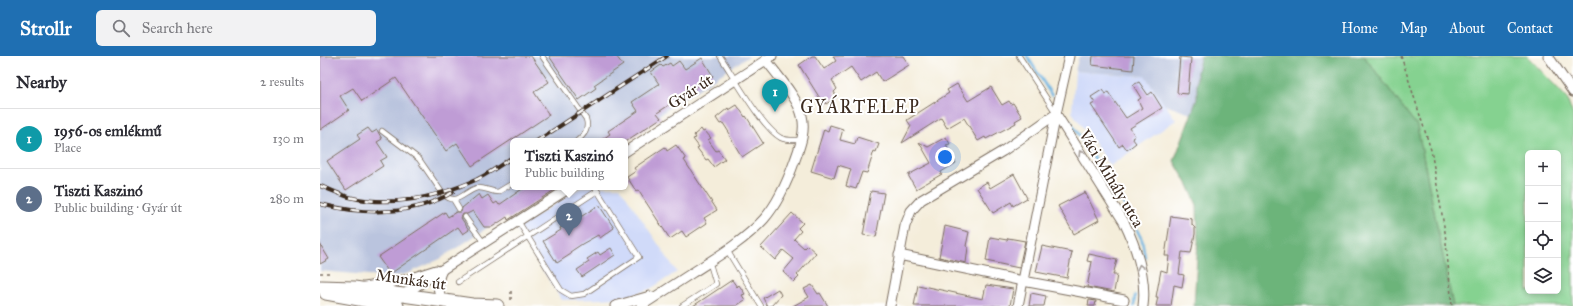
<!DOCTYPE html>
<meta charset="utf-8">
<style>
:root{--surface:#fff;--page:#f2f2f3;--text:#2b2b33;--muted:#7c7c81;--line:#e1e1e2;--accent:#1f6fb2}
body{margin:0;font-family:"IM FELL Great Primer",serif;background:var(--page);color:var(--text)}
.controls{position:absolute;right:12px;bottom:12px;display:grid;overflow:hidden;border-radius:6px;box-shadow:0 2px 6px #0003}
.controls button{width:36px;height:36px;display:grid;place-items:center;padding:0;border:0;border-bottom:1px solid var(--line);background:var(--surface);color:var(--text);font:20px sans-serif}
.you{position:absolute;left:625px;top:101px;width:14px;height:14px;margin:-10px;border:3px solid #fff;border-radius:50%;background:#1a73e8;box-shadow:0 0 0 6px #1a73e833}
.badge{display:grid;place-items:center;width:26px;height:26px;border-radius:50%;background:var(--accent);color:#fff;font-size:13px;font-weight:700}
.pin{position:absolute;translate:-50% -33px;filter:drop-shadow(0 1px 2px #0008)}
.pin::after{content:'';position:absolute;top:21px;width:14px;height:12px;background:inherit;clip-path:polygon(0 0,100% 0,50% 100%)}
.popup{position:absolute;left:190px;top:82px;width:118px;height:52px;box-sizing:border-box;display:grid;place-content:center;border-radius:6px;background:var(--surface);filter:drop-shadow(0 1px 3px #0005);font-size:13px;white-space:nowrap;color:var(--muted)}
.popup b{font-size:15px;color:var(--text)}
.popup::after{content:'';position:absolute;left:50%;top:100%;margin-left:-8px;border:8px solid transparent;border-top-color:var(--surface)}
.list{margin:0;padding:0;list-style:none}
h2{display:flex;justify-content:space-between;align-items:center;height:52px;margin:0;padding:0 16px;font-size:17px}
h2 small{font-size:13px;font-weight:400;color:var(--muted)}
.list li{display:grid;grid-template-columns:26px 1fr auto;gap:12px;align-items:center;box-sizing:border-box;height:60px;padding:0 16px;border-top:1px solid var(--line)}
.list b{display:block;font-size:15px;white-space:nowrap}
.list p{margin:0;font-size:13px;white-space:nowrap;color:var(--muted)}
.list em{font-size:13px;font-style:normal;color:var(--muted)}
.icon{flex:none;width:22px;height:22px;fill:none;stroke:currentColor;stroke-width:2;stroke-linecap:round;stroke-linejoin:round}
.map{position:relative;flex:none;width:1253px;height:250px;overflow:hidden}
header{display:flex;align-items:center;gap:24px;box-sizing:border-box;height:56px;padding:0 20px;background:var(--accent);color:#fff}
header strong{font-size:19px}
nav{display:flex;gap:22px;margin-inline-start:auto;font-size:14px}
.search{width:280px;height:36px;background:var(--page);display:flex;align-items:center;gap:10px;box-sizing:border-box;padding:0 14px;border-radius:6px;color:var(--muted);font-size:15px}
main{display:flex}
aside{flex:1;background:var(--surface)}
.map>svg:first-child{display:block}
.built{fill:#d0daf9}
.industrial{fill:#bac4de}
.green{fill:#85d290;stroke:#607e57;fill-rule:evenodd}
.forest{fill:#6cb47a;stroke:#546f4c}
.lines{fill:none;stroke-linecap:round;stroke-linejoin:round}
.stream{stroke:#6cb5e4;stroke-width:2.5}
.building{fill:#bf9cd5}
.service-casing{stroke:#7c6e60;stroke-width:6}
.minor-casing{stroke:#7c6e60;stroke-width:11}
.secondary-casing{stroke:#7c6e60;stroke-width:15}
.path{stroke:#7c6e60;stroke-width:1.5;stroke-dasharray:3 3;stroke-linecap:butt}
.service{stroke:#fff;stroke-width:4.5}
.minor{stroke:#fff;stroke-width:9}
.secondary{stroke:#fff;stroke-width:13}
.rail-casing{stroke:#3b2a1e;stroke-width:4}
.rail{stroke:#fff;stroke-width:2.5;stroke-dasharray:8;stroke-linecap:butt}
.oneway{stroke:#a79f9a}
.labels{text-anchor:middle;stroke-width:4;stroke-linejoin:round;paint-order:stroke}
.street-label{font-size:16px;fill:#3b2a1e;stroke:#fff}
.quarter-label{font-size:18px;letter-spacing:1px;fill:#3b2a1e;stroke:#fff}
</style>
<header>
<strong>Strollr</strong>
<div class="search"><svg class="icon" aria-label="search" viewBox="0 0 24 24"><circle cx="10" cy="10" r="6"/><path d="M15 15l6 6"/></svg>Search here</div>
<nav><a>Home</a><a>Map</a><a>About</a><a>Contact</a></nav>
</header>
<main>
<aside>
<h2>Nearby<small>2 results</small></h2>
<ul class="list">
<li><span class="badge" style="background:#0f9aa8">1</span><div><b>1956-os emlékmű</b><p>Place</p></div><em>130 m</em></li>
<li><span class="badge" style="background:#5c6f8a">2</span><div><b>Tiszti Kaszinó</b><p>Public building · Gyár út</p></div><em>280 m</em></li>
</ul>
</aside>
<div class="map">
<svg width="1253" height="250" viewBox="0 0 1253 250">
<rect width="100%" height="100%" fill="#fff"/>
<filter id="ink" filterUnits="userSpaceOnUse"><feTurbulence type="fractalNoise" baseFrequency=".025" numOctaves="2"/><feDisplacementMap in="SourceGraphic" scale="8" xChannelSelector="R" yChannelSelector="G"/><feConvolveMatrix kernelMatrix="1 2 1 2 8 2 1 2 1" color-interpolation-filters="sRGB"/></filter>
<filter id="wash" filterUnits="userSpaceOnUse"><feTurbulence type="fractalNoise" baseFrequency=".012" numOctaves="4" result="noise"/><feDisplacementMap in="SourceGraphic" scale="16" xChannelSelector="R" yChannelSelector="G"/><feGaussianBlur stdDeviation="0.9" result="paint"/><feColorMatrix in="noise" values="0 0 0 0 0 0 0 0 0 0 0 0 0 0 0 0 0 1.4 0 .05"/><feComposite in="paint" operator="in"/></filter>
<g filter="url(#wash)">
<rect width="100%" height="100%" fill="#f4edda"/>
<g class="built">
<polygon points="755,15 825,20 856,64 790,110 752,56"/>
<polygon points="262,131 300,131 357,216 330,233 306,241 282,243 242,244 196,173"/>
</g>
<g class="industrial">
<polygon points="0,0 429,0 299,85 193,85 193,131 229,131 120,203 89,217 72,221 0,215"/>
<polygon points="759,0 881,0 877,16 877,43 871,58 845,49 825,20 755,15"/>
</g>
<path class="green" d="M1044 0H1207L1247 42 1253 59V250H1133L1097 70ZM1208 97H1238V235H1208Z"/>
<polygon class="forest" points="881,0 1044,0 1097,70 1133,250 874,250 878,185 877,149 868,129 854,105 877,43 877,16"/>
<g class="lines">
<g class="stream">
<polyline points="707,0 732,40"/>
<polyline points="750,65 807,153 822,184 825,201"/>
<polyline points="814,250 815,240"/>
</g>
</g>
<g id="blocks">
<g class="building">
<polygon points="0,0 211,0 229,26 214,36 229,59 152,110 137,87 126,95 76,22 42,45 33,32 20,40 29,54 0,74"/>
<polygon points="229,0 296,0 303,9 274,29 276,32 259,44"/>
<polygon points="492,0 495,0 504,13 516,5 513,0 583,0 589,9 562,26 556,16 541,26 531,11 512,24 517,33 514,36 517,41 506,48 503,43 501,44 479,9"/>
<polygon points="773,0 814,0 813,14 772,9"/>
<polygon points="860,1 871,2 868,38 857,37"/>
<polygon points="382,2 393,20 337,57 341,62 306,85 280,85 290,78 288,75 318,55 312,46 339,28 331,16 341,9 343,11 350,7 352,10 359,5 365,13"/>
<polygon points="819,26 828,39 832,36 842,52 810,72 815,80 812,82 816,87 807,94 803,88 799,91 771,49 775,47 771,41 782,34 785,38 788,36 806,62 822,52 818,44 821,42 813,29"/>
<polygon points="637,28 648,45 671,31 682,49 689,45 691,48 693,47 702,61 695,65 696,67 687,72 666,83 665,81 658,85 644,62 627,72 621,62 582,87 591,70 587,64 629,37 627,34"/>
<polygon points="417,49 425,61 426,60 443,87 422,101 409,79 410,78 403,67 400,68 396,62 408,52 409,54"/>
<polygon points="510,69 523,73 520,84 535,88 537,81 559,88 556,96 554,95 547,117 542,116 536,133 526,130 531,113 518,109 514,122 491,115 504,73 508,75"/>
<polygon points="48,72 52,77 57,74 62,83 57,86 67,101 60,105 63,110 26,134 7,105 40,83 37,79"/>
<polygon points="381,73 383,76 385,75 391,82 388,84 396,95 398,94 405,103 394,111 388,103 386,104 377,92 379,91 373,83 376,82 374,79"/>
<polygon points="626,81 630,88 626,89 636,107 621,116 622,118 596,133 588,119 611,107 599,86 608,91"/>
<polygon points="356,89 366,103 364,104 397,154 384,162 387,167 366,181 362,175 350,183 318,134 316,135 307,121 316,115 314,112 345,91 347,95"/>
<polygon points="694,118 707,142 693,150 691,146 673,157 657,132 667,126 670,132"/>
<polygon points="205,131 239,131 188,164 187,161 172,171 164,171 153,155 147,158 143,158 141,162 149,174 143,178 138,171 70,218 58,201 125,156 128,161 136,156 141,156 142,152 159,138 162,143 168,139 174,148 177,146 179,149"/>
<polygon points="551,135 564,137 556,181 543,179"/>
<polygon points="765,136 779,164 754,178 738,150"/>
<polygon points="279,149 294,172 280,182 278,179 262,188 250,196 251,198 237,207 223,185 241,174 240,172 258,160 259,162"/>
<polygon points="472,157 483,167 478,172 481,175 474,183 484,192 487,189 496,197 477,219 479,221 474,226 463,216 474,203 463,194 455,204 441,191"/>
<polygon points="851,160 872,163 872,169 875,172 875,178 871,197 862,196 859,218 864,219 862,231 854,229 851,250 836,250 838,241 836,241 841,214 847,216 849,200 845,200"/>
<polygon points="625,170 649,176 646,190 648,191 646,207 619,201"/>
<polygon points="670,181 687,184 688,182 705,185 699,212 666,205"/>
<polygon points="0,188 9,203 0,208"/>
<polygon points="722,190 752,196 747,222 716,216"/>
<polygon points="291,192 295,199 262,221 257,214 269,206 267,203 278,196 280,199"/>
<polygon points="769,198 797,204 793,219 797,219 794,236 767,231 772,206 767,205"/>
<polygon points="412,224 417,231 419,229 425,238 422,239 425,244 416,250 373,250"/>
<polygon points="492,229 498,238 500,237 508,250 473,250 489,241 484,233"/>
<polygon points="598,229 663,243 666,229 693,233 690,250 594,250"/>
<polygon points="458,233 461,239 451,250 447,250 443,242"/>
<polygon points="711,237 726,240 724,250 709,250"/>
<polygon points="769,244 776,245 775,250 768,250"/>
</g>
</g>
</g>
<g filter="url(#ink)">
<use href="#blocks" fill-opacity="0" stroke="#7c6e60" stroke-width="1"/>
<g class="lines">
<defs>
<g id="service">
<path d="M222 0 266 63C269 73 265 78 257 85"/>
<path d="M400 0C413 19 442 72 461 82 467 85 475 84 482 84"/>
<polyline points="699,0 736,57"/>
<path d="M62 75 99 103 123 138C137 151 143 136 157 132 164 131 171 136 178 136L193 127"/>
<polyline points="133,143 139,153"/>
<polyline points="145,161 164,187"/>
<polyline points="198,165 241,234 251,240 264,238 319,201 275,131"/>
<polyline points="407,194 441,250"/>
<polyline points="138,226 277,135"/>
<polyline points="362,250 396,228 391,211 388,206"/>
</g>
<g id="minor">
<polyline points="1228,0 1253,36"/>
<path d="M736 58 804 166C816 191 827 221 823 250"/>
<polyline points="305,96 452,0"/>
<polyline points="579,199 703,225 804,244"/>
<path d="M122 214C116 226 117 237 125 247"/>
<polyline points="45,231 85,224 116,214"/>
<polyline points="81,240 251,131"/>
<polyline points="295,250 330,240"/>
<path d="M321 250C338 239 355 228 372 217 397 201 424 185 444 163 459 146 468 124 475 104 480 90 486 75 482 60 478 42 457 19 446 4"/>
<polyline points="570,250 585,170 591,155 601,144 683,95 736,58 749,0"/>
<polyline points="698,250 736,58"/>
</g>
<g id="secondary">
<polyline points="0,231 34,232 152,249 177,250"/>
<polyline points="6,237 77,250"/>
</g>
</defs>
<use href="#service" class="service-casing"/>
<use href="#minor" class="minor-casing"/>
<use href="#secondary" class="secondary-casing"/>
<g class="path">
<polyline points="1081,0 1111,94 1125,176 1132,250"/>
<polyline points="0,217 9,217"/>
<polyline points="191,244 191,234"/>
</g>
<use href="#service" class="service"/>
<use href="#minor" class="minor"/>
<use href="#secondary" class="secondary"/>
<defs>
<g id="rail">
<polyline points="217,85 347,0"/>
<path d="M0 130C9 133 19 138 29 141 69 151 113 142 151 126 166 120 180 109 193 101"/>
<path d="M0 148C44 159 93 160 133 136"/>
</g>
</defs>
<use href="#rail" class="rail-casing"/>
<use href="#rail" class="rail"/>
</g>
<defs><path id="oneway-chevron" d="M-2-3.5L2.5 0L-2 3.5" fill="none" stroke-width="1.6" stroke-linecap="round" stroke-linejoin="round"/></defs>
<g class="oneway">
<use href="#oneway-chevron" transform="translate(761 97) rotate(-122)"/>
<use href="#oneway-chevron" transform="translate(820 211) rotate(-102)"/>
</g>
</g>
<g class="labels">
<g class="street-label">
<text transform="translate(370 35) rotate(-33)" y="6">Gyár út</text>
<text transform="translate(792 122) rotate(59)" y="6">Váci Mihály utca</text>
<text transform="translate(91 223) rotate(8)" y="6">Munkás út</text>
</g>
<g class="quarter-label">
<text x="540" y="57">GYÁRTELEP</text>
</g>
</g>
</svg>
<div class="controls">
<button>+</button>
<button>−</button>
<button><svg class="icon" aria-label="locate" viewBox="0 0 24 24"><circle cx="12" cy="12" r="6"/><path d="M12 2v4M12 18v4M2 12h4M18 12h4"/></svg></button>
<button><svg class="icon" aria-label="layers" viewBox="0 0 24 24"><path d="M12 4l9 5-9 5-9-5zM3 14l9 5 9-5"/></svg></button>
</div>
<div class="you"></div>
<div class="pin badge" style="left:455px;top:56px;background:#0f9aa8">1</div>
<div class="pin badge" style="left:249px;top:180px;background:#5c6f8a">2</div>
<div class="popup"><b>Tiszti Kaszinó</b>Public building</div>
</div>
</main>
